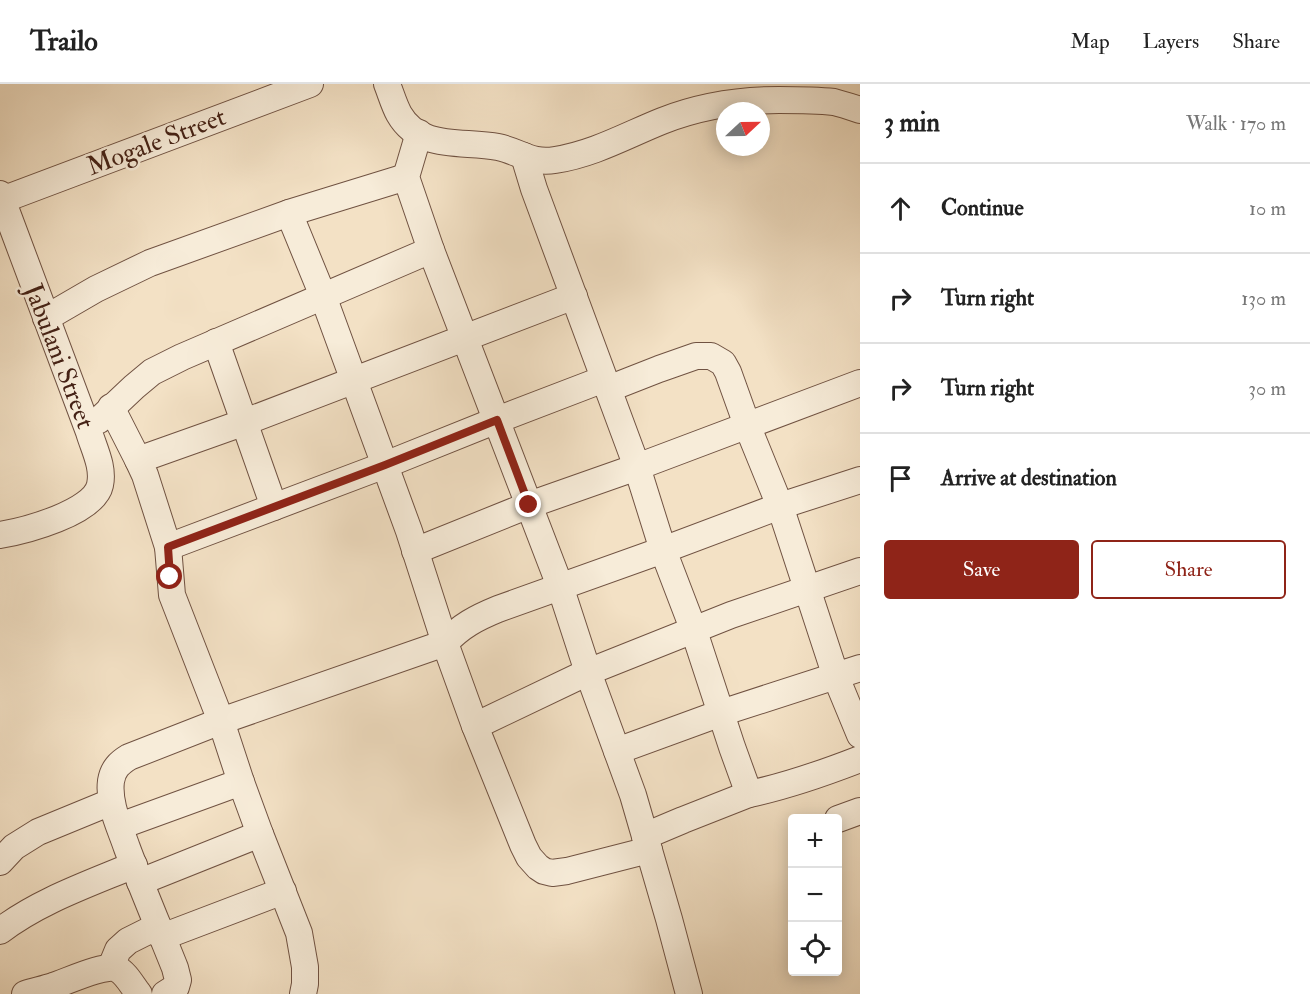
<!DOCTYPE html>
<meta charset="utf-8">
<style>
:root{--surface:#fff;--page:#f2f2f2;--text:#222;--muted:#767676;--line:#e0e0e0;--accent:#8f2418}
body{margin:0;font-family:"IM FELL Double Pica",serif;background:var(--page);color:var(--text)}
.controls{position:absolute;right:18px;bottom:18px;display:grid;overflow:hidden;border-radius:6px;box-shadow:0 3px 15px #0003}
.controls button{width:54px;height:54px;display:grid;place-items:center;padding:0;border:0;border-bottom:2px solid var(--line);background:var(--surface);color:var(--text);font:30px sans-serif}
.compass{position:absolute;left:716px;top:18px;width:54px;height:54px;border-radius:50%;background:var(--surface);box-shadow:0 3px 15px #0003;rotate:68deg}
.stop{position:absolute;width:18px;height:18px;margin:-14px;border:4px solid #8f2418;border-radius:50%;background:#fff}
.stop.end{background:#8f2418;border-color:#fff;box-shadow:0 2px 6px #0008}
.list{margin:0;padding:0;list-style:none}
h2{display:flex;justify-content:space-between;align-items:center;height:78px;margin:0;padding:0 24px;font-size:26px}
h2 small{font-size:20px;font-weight:400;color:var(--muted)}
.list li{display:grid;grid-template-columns:39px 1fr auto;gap:18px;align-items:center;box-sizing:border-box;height:90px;padding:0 24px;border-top:2px solid var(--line)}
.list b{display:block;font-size:22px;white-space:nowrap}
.list em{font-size:20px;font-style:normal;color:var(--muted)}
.actions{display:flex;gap:12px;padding:18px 24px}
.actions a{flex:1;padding:14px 0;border:2px solid var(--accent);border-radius:6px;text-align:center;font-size:21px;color:var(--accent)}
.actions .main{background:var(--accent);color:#fff}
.icon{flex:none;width:33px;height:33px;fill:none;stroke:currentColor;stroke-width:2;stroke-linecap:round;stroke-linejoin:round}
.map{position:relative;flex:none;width:860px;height:910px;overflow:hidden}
header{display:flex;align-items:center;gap:36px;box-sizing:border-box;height:84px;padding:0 30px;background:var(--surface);border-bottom:2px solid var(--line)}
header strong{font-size:28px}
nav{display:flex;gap:33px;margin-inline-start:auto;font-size:21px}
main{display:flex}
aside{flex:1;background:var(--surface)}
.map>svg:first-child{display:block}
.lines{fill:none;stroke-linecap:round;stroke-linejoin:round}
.minor-casing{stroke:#705242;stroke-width:28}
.minor{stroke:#f7ecd9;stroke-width:26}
.route{stroke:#8f2418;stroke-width:8}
.labels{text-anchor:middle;stroke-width:5;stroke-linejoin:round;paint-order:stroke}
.street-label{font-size:26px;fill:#452216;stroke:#f7ecd9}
</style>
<header>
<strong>Trailo</strong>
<nav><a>Map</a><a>Layers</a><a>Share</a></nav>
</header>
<main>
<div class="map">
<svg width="860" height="910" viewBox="0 0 860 910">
<rect width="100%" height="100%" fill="#f3e1c5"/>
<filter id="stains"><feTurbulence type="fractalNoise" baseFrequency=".00333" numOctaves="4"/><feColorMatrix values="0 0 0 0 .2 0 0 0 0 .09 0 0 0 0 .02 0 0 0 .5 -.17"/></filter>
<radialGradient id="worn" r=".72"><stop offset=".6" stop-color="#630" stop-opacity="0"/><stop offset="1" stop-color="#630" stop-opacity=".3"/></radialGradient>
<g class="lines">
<defs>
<g id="minor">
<path d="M387 0C391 10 394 21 399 30 420 67 463 56 498 63 521 68 531 80 555 76 594 70 627 51 662 37 700 22 738 16 779 16 797 16 815 16 834 18 842 20 851 23 860 26"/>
<polyline points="419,49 406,93 431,166 560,502 588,588 475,642"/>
<polyline points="524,72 534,105 637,383 860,299"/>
<path d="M0 110 89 348C94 365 104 383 100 401 94 429 24 447 0 451"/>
<polyline points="2,116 310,0"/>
<polyline points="289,129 323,212 409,447 445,559 475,642 523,761 529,773 538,783 544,787 552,789 567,787 649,766"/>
<polyline points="46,234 96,205 150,179 289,129 406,93"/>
<polyline points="216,258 274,423"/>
<polyline points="608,305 659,285 696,272 711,272 723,279 728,288 747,341 780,422 836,593 860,651"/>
<polyline points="111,323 138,376 145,391 168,463 172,511 221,637 241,698 260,750 299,849 305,883 305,900 303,910"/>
<polyline points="99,336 134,303 152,288 182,273 431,166"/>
<polyline points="138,376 245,338 574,212"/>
<polyline points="168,463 385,381 497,336 604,295"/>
<path d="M415 467 529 421 637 383 663 466 694 547 732 663 749 710C787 702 824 689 860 675"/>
<polyline points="617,667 721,629 860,584"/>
<polyline points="838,735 860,727"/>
<polyline points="120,742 241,698"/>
<polyline points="645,752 683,736 749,710"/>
<polyline points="0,778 14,763 38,748 111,718"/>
<polyline points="140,798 260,750"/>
<path d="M0 847C39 817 89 800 134 781"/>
<polyline points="162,853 283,807"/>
<polyline points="111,883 118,866 128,857 158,842"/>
<path d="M25 910C34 907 44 905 53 902 66 898 106 879 117 885 126 889 133 903 139 910"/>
<path d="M165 910 176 903 178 896 175 884C159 844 142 804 127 764 120 743 108 720 111 697 113 685 119 679 129 673L221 637 445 559C461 542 476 534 498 525L663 466 780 422 860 396"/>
<polyline points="689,910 669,835 633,711 588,588 731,531 860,487"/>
</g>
</defs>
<use href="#minor" class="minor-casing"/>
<use href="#minor" class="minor"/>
</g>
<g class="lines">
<polyline class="route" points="170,493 168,463 385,381 497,336 529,421"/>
</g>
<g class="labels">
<g class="street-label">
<text transform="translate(156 57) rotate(-21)" y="9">Mogale Street</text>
<text transform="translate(60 272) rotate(69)" y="9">Jabulani Street</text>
</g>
</g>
<rect width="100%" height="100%" filter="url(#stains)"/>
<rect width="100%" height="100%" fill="url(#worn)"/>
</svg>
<div class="controls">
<button>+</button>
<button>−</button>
<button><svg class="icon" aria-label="locate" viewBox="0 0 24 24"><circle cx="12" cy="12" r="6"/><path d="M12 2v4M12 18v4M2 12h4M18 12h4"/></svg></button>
</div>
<svg class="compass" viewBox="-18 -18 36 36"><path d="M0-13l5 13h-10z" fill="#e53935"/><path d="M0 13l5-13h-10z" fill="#767676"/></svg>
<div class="stop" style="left:170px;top:493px"></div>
<div class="stop end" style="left:529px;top:421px"></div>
</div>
<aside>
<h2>3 min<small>Walk · 170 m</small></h2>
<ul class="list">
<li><svg class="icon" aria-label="ahead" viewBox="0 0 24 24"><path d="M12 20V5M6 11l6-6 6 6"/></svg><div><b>Continue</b></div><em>10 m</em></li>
<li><svg class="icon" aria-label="right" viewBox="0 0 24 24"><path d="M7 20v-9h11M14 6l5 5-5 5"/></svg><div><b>Turn right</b></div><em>130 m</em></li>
<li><svg class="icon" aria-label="right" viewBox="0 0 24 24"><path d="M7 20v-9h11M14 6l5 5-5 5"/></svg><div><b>Turn right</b></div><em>30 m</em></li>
<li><svg class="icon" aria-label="arrive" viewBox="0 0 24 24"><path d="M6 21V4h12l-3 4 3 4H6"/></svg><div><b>Arrive at destination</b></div></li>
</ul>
<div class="actions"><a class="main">Save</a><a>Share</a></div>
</aside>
</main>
